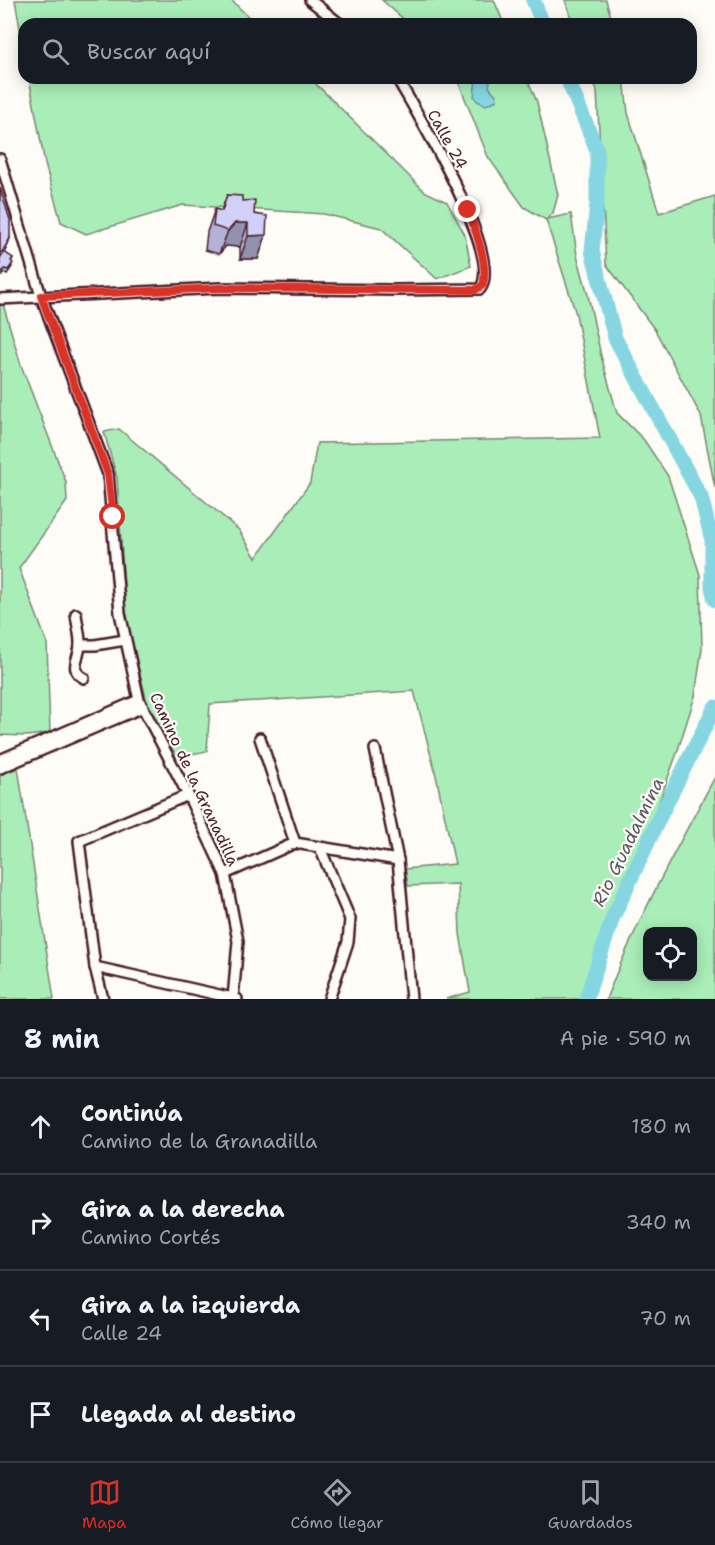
<!DOCTYPE html>
<html lang="es">
<meta charset="utf-8">
<style>
:root{--surface:#171b24;--page:#20242c;--text:#f1f3f6;--muted:#9ea1a6;--line:#363941;--accent:#d93025}
body{margin:0;font-family:"Shantell Sans",sans-serif;background:var(--page);color:var(--text)}
.controls{position:absolute;right:18px;bottom:18px;display:grid;overflow:hidden;border-radius:12px;box-shadow:0 3px 15px #0003}
.controls button{width:54px;height:54px;display:grid;place-items:center;padding:0;border:0;border-bottom:2px solid var(--line);background:var(--surface);color:var(--text);font:30px sans-serif}
.stop{position:absolute;width:18px;height:18px;margin:-14px;border:4px solid #d93025;border-radius:50%;background:#fff}
.stop.end{background:#d93025;border-color:#fff;box-shadow:0 2px 6px #0008}
.list{margin:0;padding:0;list-style:none}
h2{display:flex;justify-content:space-between;align-items:center;height:78px;margin:0;padding:0 24px;font-size:26px}
h2 small{font-size:20px;font-weight:400;color:var(--muted)}
.list li{display:grid;grid-template-columns:39px 1fr auto;gap:18px;align-items:center;box-sizing:border-box;height:96px;padding:0 24px;border-top:2px solid var(--line)}
.list b{display:block;font-size:22px;white-space:nowrap}
.list p{margin:0;font-size:20px;white-space:nowrap;color:var(--muted)}
.list em{font-size:20px;font-style:normal;color:var(--muted)}
.icon{flex:none;width:33px;height:33px;fill:none;stroke:currentColor;stroke-width:2;stroke-linecap:round;stroke-linejoin:round}
.map{position:relative;flex:none;width:715px;height:999px;overflow:hidden}
.search{position:absolute;background:var(--surface);box-shadow:0 3px 15px #0003;left:18px;right:18px;top:18px;height:66px;display:flex;align-items:center;gap:15px;box-sizing:border-box;padding:0 21px;border-radius:18px;color:var(--muted);font-size:22px}
.sheet{height:462px;background:var(--surface)}
nav{display:flex;justify-content:space-around;align-items:center;box-sizing:border-box;height:84px;border-top:2px solid var(--line);background:var(--surface);font-size:16px;color:var(--muted)}
nav a{display:grid;justify-items:center;gap:3px}
nav .on{color:var(--accent)}
.map>svg:first-child{display:block}
.green{fill:#a9eeb9;stroke:#7a8672;stroke-width:1.5;fill-rule:evenodd}
.water{fill:#86d6e2;stroke:#6e8d99;stroke-width:1.5}
.lines{fill:none;stroke-linecap:round;stroke-linejoin:round}
.river{stroke:#86d6e2;stroke-width:15}
.minor-casing{stroke:#4a1f2b;stroke-width:14}
.minor{stroke:#fdfcf7;stroke-width:9}
.wall{fill:#b4b3d6;stroke:#4a1f2b;stroke-width:1.5}
.shaded-wall{fill:#9292ae;stroke:#4a1f2b;stroke-width:1.5}
.building{fill:#d1d0f9;stroke:#4a1f2b;stroke-width:1.5}
.route{stroke:#d93025;stroke-width:8}
.labels{text-anchor:middle;stroke-width:4.5;stroke-linejoin:round;paint-order:stroke}
.street-label{font-size:16px;fill:#4a1f2b;stroke:#fdfcf7}
.water-label{font-size:18px;font-style:italic;fill:#5c5662;stroke:#fdfcf7}
</style>
<div class="map">
<svg width="715" height="999" viewBox="0 0 715 999">
<rect width="100%" height="100%" fill="#fdfcf7"/>
<filter id="ink" filterUnits="userSpaceOnUse"><feTurbulence type="fractalNoise" baseFrequency=".0167" numOctaves="2"/><feDisplacementMap in="SourceGraphic" scale="12" xChannelSelector="R" yChannelSelector="G"/><feConvolveMatrix kernelMatrix="1 2 1 2 8 2 1 2 1" color-interpolation-filters="sRGB"/></filter>
<g filter="url(#ink)">
<g class="green">
<polygon points="15,0 231,0 256,24 24,24 24,51"/>
<polygon points="382,0 494,0 504,24 409,24"/>
<polygon points="565,0 606,0 613,24 573,24"/>
<polygon points="29,78 310,78 424,191 447,202 465,235 471,266 437,279 381,228 324,214 183,205 86,234 61,222 45,164"/>
<polygon points="457,78 527,78 537,102 558,195 553,213 547,219 571,214 577,255 588,295 601,356 617,413 644,440 668,476 700,575 702,648 695,696 677,753 649,830 605,930 581,999 446,999 470,992 460,934 458,884 408,886 405,869 455,864 435,771 414,691 210,704 207,751 177,757 149,710 126,618 117,478 104,432 119,429 239,530 256,558 310,483 317,443 600,438 576,314 546,220 524,207 488,157"/>
<polygon points="593,78 624,78 628,113 659,213 715,196 715,488 701,416 655,330 606,264 597,91"/>
<polygon points="0,304 3,304 21,365 66,482 67,501 19,568 47,643 50,733 27,736 0,735"/>
<polygon points="18,768 54,999 0,999 0,775"/>
<path d="M715 777V999H606C636 922 676 849 715 777ZM648 932H692V976H648Z"/>
</g>
<polygon class="water" points="476,78 493,78 490,81 489,87 496,95 497,100 486,105 477,101 474,96"/>
<g class="lines">
<g class="river">
<polyline points="533,0 543,24"/>
<polyline points="567,78 597,150 597,203 592,251 615,338 701,497 712,540 712,587 715,600"/>
<polyline points="586,999 613,917 663,810 715,707"/>
</g>
<defs>
<g id="minor">
<polyline points="310,0 340,24"/>
<polyline points="0,159 41,296 108,474 120,613 139,700 188,795 225,874 238,941 233,999"/>
<path d="M0 299 220 288 394 290 480 289C505 257 416 112 397 78"/>
<path d="M76 614C77 624 80 634 80 643 81 657 67 669 84 678"/>
<polyline points="80,645 95,645 125,640"/>
<polyline points="0,760 139,700"/>
<polyline points="0,768 143,707"/>
<polyline points="188,795 79,841 95,967 237,999"/>
<polyline points="295,843 398,860 375,749"/>
<polyline points="320,848 350,919 348,942 329,999"/>
<polyline points="398,860 411,999"/>
<polyline points="225,874 295,843 260,738"/>
<polyline points="95,967 103,999"/>
</g>
</defs>
<use href="#minor" class="minor-casing"/>
<use href="#minor" class="minor"/>
</g>
<g class="wall">
<polygon points="0,188 10,238 5,253 13,258 11,262 12,267 7,274 4,273 2,276 0,274"/>
<polygon points="227,195 242,201 254,214 266,235 258,259 240,259 240,247 226,246 219,254 205,250 207,232 215,209 221,211"/>
</g>
<g class="shaded-wall">
<polygon points="235,223 248,223 240,247 226,246 219,254 228,231"/>
<polygon points="266,235 258,259 240,259 248,236"/>
<polygon points="10,238 4,254 0,261 0,253"/>
</g>
<g class="building">
<polygon points="0,188 10,220 10,238 2,252 0,253"/>
<polygon points="227,195 242,196 242,201 255,200 254,214 267,216 266,235 248,236 248,223 235,223 228,231 213,226 215,209 222,211"/>
<polygon points="4,252 13,258 11,261 13,263 8,270 5,269 3,272 0,269 0,258"/>
</g>
</g>
<g class="lines" filter="url(#ink)">
<path class="route" d="M113 517 108 474 41 296 220 288 475 290 483 285C489 265 475 229 468 210"/>
</g>
<g class="labels">
<g class="street-label">
<text transform="translate(448 139) rotate(61)" y="6">Calle 24</text>
<text transform="translate(195 779) rotate(65)" y="6">Camino de la Granadilla</text>
</g>
<g class="water-label">
<text transform="translate(628 842) rotate(-64)" y="6">Rio Guadalmina</text>
</g>
</g>
</svg>
<div class="controls">
<button><svg class="icon" aria-label="locate" viewBox="0 0 24 24"><circle cx="12" cy="12" r="6"/><path d="M12 2v4M12 18v4M2 12h4M18 12h4"/></svg></button>
</div>
<div class="stop" style="left:113px;top:517px"></div>
<div class="stop end" style="left:468px;top:210px"></div>
<div class="search"><svg class="icon" aria-label="search" viewBox="0 0 24 24"><circle cx="10" cy="10" r="6"/><path d="M15 15l6 6"/></svg>Buscar aquí</div>
</div>
<section class="sheet">
<h2>8 min<small>A pie · 590 m</small></h2>
<ul class="list">
<li><svg class="icon" aria-label="ahead" viewBox="0 0 24 24"><path d="M12 20V5M6 11l6-6 6 6"/></svg><div><b>Continúa</b><p>Camino de la Granadilla</p></div><em>180 m</em></li>
<li><svg class="icon" aria-label="right" viewBox="0 0 24 24"><path d="M7 20v-9h11M14 6l5 5-5 5"/></svg><div><b>Gira a la derecha</b><p>Camino Cortés</p></div><em>340 m</em></li>
<li><svg class="icon" aria-label="left" viewBox="0 0 24 24"><path d="M17 20v-9H6M10 6l-5 5 5 5"/></svg><div><b>Gira a la izquierda</b><p>Calle 24</p></div><em>70 m</em></li>
<li><svg class="icon" aria-label="arrive" viewBox="0 0 24 24"><path d="M6 21V4h12l-3 4 3 4H6"/></svg><div><b>Llegada al destino</b></div></li>
</ul>
</section>
<nav>
<a class="on"><svg class="icon" aria-label="map" viewBox="0 0 24 24"><path d="M3 6l6-2 6 2 6-2v14l-6 2-6-2-6 2zM9 4v14M15 6v14"/></svg>Mapa</a>
<a><svg class="icon" aria-label="directions" viewBox="0 0 24 24"><path d="M12 3l9 9-9 9-9-9zM9 14v-3h6M13 9l2 2-2 2"/></svg>Cómo llegar</a>
<a><svg class="icon" aria-label="saved" viewBox="0 0 24 24"><path d="M7 4h10v16l-5-4-5 4z"/></svg>Guardados</a>
</nav>
